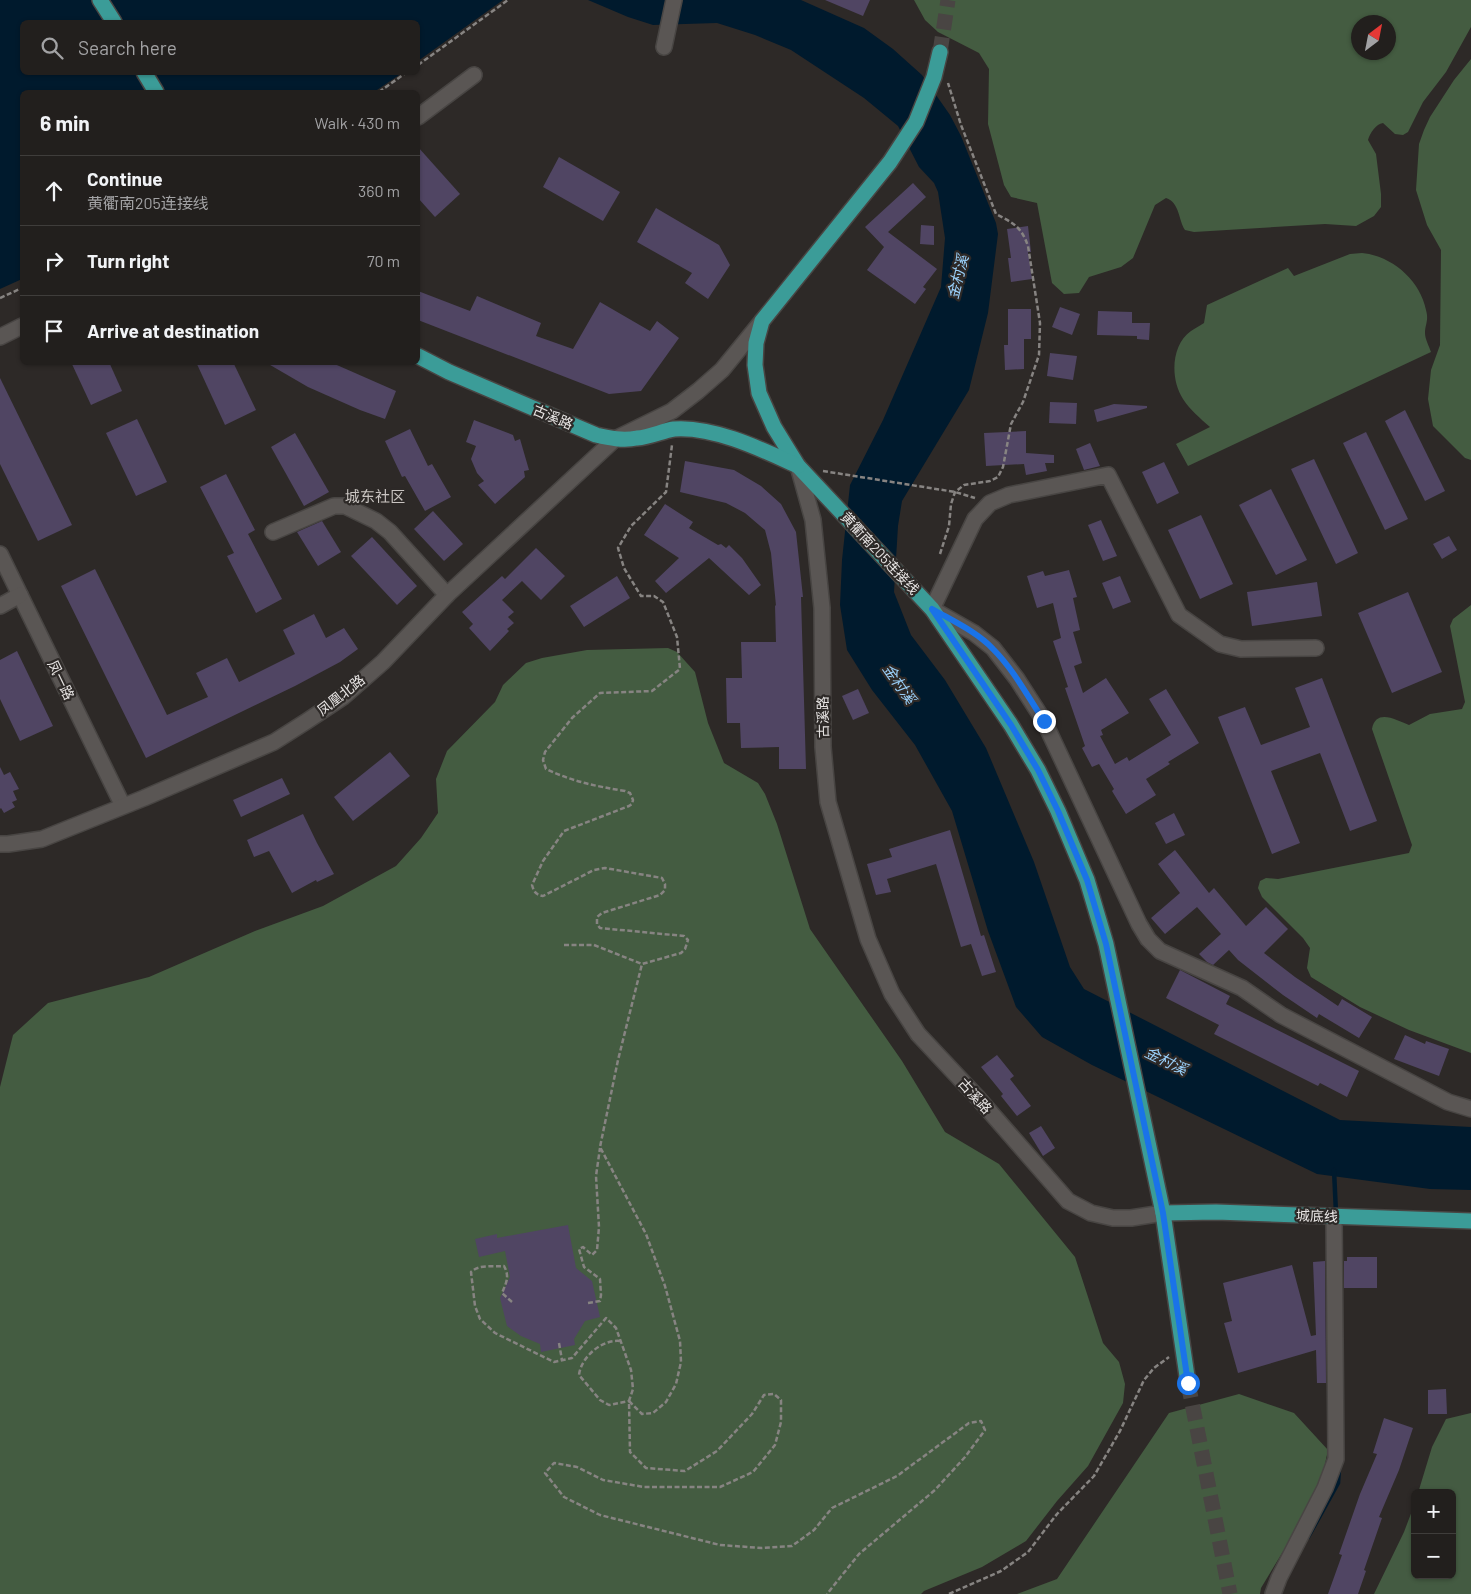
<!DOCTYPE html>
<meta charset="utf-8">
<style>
:root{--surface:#221f1d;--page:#2e2c2a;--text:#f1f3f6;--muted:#a2a2a4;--line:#3f3d3b}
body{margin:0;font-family:Barlow,"Noto Sans SC",sans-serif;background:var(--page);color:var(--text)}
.controls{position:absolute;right:15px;bottom:15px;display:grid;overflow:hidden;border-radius:8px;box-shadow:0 1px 4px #0004}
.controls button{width:45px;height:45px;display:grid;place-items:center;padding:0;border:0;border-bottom:1px solid var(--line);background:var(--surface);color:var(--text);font:25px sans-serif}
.compass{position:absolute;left:1351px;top:15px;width:45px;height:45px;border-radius:50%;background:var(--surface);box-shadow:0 1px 4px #0004;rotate:32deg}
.stop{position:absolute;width:15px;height:15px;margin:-11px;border:4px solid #1a73e8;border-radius:50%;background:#fff}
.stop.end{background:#1a73e8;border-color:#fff;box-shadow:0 1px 5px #0008}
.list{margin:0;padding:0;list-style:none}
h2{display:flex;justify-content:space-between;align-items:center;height:65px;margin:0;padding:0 20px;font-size:21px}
h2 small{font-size:16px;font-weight:400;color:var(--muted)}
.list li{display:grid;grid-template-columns:32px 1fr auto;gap:15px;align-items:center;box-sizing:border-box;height:70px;padding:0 20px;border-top:1px solid var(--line)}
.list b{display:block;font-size:19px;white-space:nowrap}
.list p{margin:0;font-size:16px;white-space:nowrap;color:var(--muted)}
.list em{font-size:16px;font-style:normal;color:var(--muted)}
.icon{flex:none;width:28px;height:28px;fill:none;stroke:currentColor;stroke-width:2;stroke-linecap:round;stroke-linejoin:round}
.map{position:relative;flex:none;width:1471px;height:1594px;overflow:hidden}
.search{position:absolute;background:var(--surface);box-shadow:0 1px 4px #0004;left:20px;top:20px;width:400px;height:55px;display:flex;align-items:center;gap:12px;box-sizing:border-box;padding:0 18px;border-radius:8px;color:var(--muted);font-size:19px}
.panel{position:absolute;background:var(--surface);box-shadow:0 1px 4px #0004;left:20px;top:90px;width:400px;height:275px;border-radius:8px}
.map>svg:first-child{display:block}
.green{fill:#445b42}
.forest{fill:#445c41;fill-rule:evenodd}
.water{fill:#001a2d}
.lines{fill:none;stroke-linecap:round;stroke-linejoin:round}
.stream{stroke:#001a2d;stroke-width:4.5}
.building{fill:#504563}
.major-tunnel{stroke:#494543;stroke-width:15;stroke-dasharray:15 8;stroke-linecap:butt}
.minor-casing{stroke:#484543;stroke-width:18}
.major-casing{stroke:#484543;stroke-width:18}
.path{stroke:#878482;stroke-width:2.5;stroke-dasharray:5 2.5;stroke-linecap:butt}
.minor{stroke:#5a5654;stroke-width:15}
.major{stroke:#3b9c98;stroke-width:15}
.route{stroke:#1a73e8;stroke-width:6}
.labels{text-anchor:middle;stroke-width:4.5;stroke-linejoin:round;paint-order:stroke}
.street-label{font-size:14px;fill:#e8e5e4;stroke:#2d2927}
.water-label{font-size:15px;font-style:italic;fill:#99cff9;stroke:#2d2927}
.neighbourhood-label{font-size:15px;fill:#c9c4c1;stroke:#2d2927}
</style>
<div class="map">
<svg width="1471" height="1594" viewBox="0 0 1471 1594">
<rect width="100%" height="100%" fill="#2d2927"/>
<g class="green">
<path d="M1362 253C1392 256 1420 280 1426 310 1429 321 1425 324 1425 333 1425 339 1429 346 1431 352L1188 466 1176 444 1210 427C1200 418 1190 410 1183 399 1170 379 1171 345 1191 331 1195 328 1200 326 1204 323L1207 305 1288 268 1294 276 1350 254Z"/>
<polygon points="1471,1413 1471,1594 1374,1594 1404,1532 1415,1503 1415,1575 1452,1575 1452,1493 1418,1493 1432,1447 1446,1419"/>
</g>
<g class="forest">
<path d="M914 0H1471V27L1446 72 1423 102 1408 132 1403 135 1395 134 1383 123C1376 124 1370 133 1368 140L1376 154 1381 194V207L1374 216 1356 226 1325 224 1194 232 1185 230C1178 219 1180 203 1166 198L1155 205 1133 258 1121 267 1089 277 1079 293 1064 294 1052 283 1037 203 1011 197 1004 185 988 124 989 69 979 53 938 32 925 20ZM1388 22V52H1358V22Z"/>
<polygon points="1471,59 1471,460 1465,458 1433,426 1428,399 1431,370 1440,345 1441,250 1427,225 1416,190 1419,144 1424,130 1430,117 1454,80"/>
<path d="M1471 605V1053L1409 1030 1360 1007 1311 977 1307 968 1310 948 1303 938 1262 897 1258 888 1260 881 1266 878 1278 879 1409 853 1412 845 1372 729C1376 708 1396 720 1409 725L1430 714 1462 709 1465 702 1450 626 1453 619Z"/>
<polygon points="668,648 677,652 695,672 708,723 724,763 758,783 765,794 777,824 810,929 902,1061 945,1132 999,1164 1075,1257 1103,1343 1119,1362 1125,1384 1123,1403 1088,1466 1057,1501 1026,1541 982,1567 924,1591 921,1594 0,1594 0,1087 13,1035 48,1003 149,977 255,931 323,906 396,866 421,838 438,813 436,779 447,751 495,702 503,685 526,663 542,658 587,650"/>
<polygon points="1239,1394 1294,1413 1328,1450 1319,1492 1261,1588 1260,1594 1017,1594 1057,1579 1169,1413"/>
</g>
<g class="water">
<polygon points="0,0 503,0 418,61 418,22 22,22 22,72 402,73 374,92 22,92 22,279 0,289"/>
<polygon points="588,0 801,0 864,28 893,49 922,75 950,115 961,136 996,223 998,234 988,313 969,390 902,501 898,526 894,592 911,635 945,680 986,748 1034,862 1070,967 1084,989 1340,1120 1471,1127 1471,1190 1430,1189 1317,1174 1092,1065 1042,1037 1016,1007 988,931 952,811 915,745 872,690 847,650 840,605 842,560 850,485 883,420 941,287 945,238 938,192 934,183 919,167 898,126 864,98 791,50 755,35 717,23 653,25 628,17"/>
</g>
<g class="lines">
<g class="stream">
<polyline points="1334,1170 1336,1213"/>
<polyline points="1308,1537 1338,1483 1339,1468"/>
</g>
</g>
<g class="building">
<polygon points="825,0 870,0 863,16"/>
<polygon points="418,147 460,194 435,217 418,198"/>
<polygon points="559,157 620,192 603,221 543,187"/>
<polygon points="913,183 926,197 888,232 937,269 923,287 926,289 915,304 867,270 884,247 865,227"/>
<polygon points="656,208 719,245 730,265 708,299 685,283 692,273 637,242"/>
<polygon points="921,225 934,226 934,245 920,244"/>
<polygon points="1028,226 1031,252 1028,252 1032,279 1011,282 1008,258 1011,258 1007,229"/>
<polygon points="418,291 470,311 477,296 541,323 536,336 573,349 600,302 650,331 657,321 679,338 641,391 609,394 418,320"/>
<polygon points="1060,307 1080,314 1072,335 1052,327"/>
<polygon points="1008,309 1031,309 1031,339 1024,339 1024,369 1005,370 1004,345 1008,345"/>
<polygon points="1098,311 1132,312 1132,323 1150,323 1149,340 1137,339 1137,336 1097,335"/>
<polygon points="1050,353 1077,356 1073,380 1047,376"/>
<polygon points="71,362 109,362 122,391 91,405"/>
<polygon points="196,362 233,362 256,410 225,425"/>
<polygon points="265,362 330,362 396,391 385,419 360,410 308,387"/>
<polygon points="0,378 72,525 38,541 0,464"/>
<polygon points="1050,402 1077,403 1076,424 1049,423"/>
<polygon points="1114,404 1147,406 1147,408 1097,422 1094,410"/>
<polygon points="1405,410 1445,491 1425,501 1385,421"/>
<polygon points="137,419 167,482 136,496 106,433"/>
<polygon points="474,420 513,435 515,441 520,439 529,470 524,471 525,477 495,504 478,485 484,481 477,473 471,459 476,446 466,442"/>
<polygon points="410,429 428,466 432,464 451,497 425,511 405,476 402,477 385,441"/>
<polygon points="1026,431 1026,453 1054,455 1054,463 1045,463 1047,471 1026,475 1024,464 986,466 984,433"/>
<polygon points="1366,432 1408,519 1385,530 1343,443"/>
<polygon points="295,433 329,492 304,506 271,447"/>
<polygon points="1090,443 1100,466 1084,470 1076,449"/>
<polygon points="1314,459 1358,553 1336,564 1291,469"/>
<polygon points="685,461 734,470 761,486 781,504 796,532 803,597 801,597 806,769 779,769 779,747 741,748 740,723 727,723 726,678 742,678 741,642 776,642 775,605 776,606 771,553 765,530 745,513 726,503 680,492"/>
<polygon points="1164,462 1179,493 1157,504 1142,472"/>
<polygon points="226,474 255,530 248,534 282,599 256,613 227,556 234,553 200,487"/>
<polygon points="1271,489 1307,560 1276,575 1239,505"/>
<polygon points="665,504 693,522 689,528 718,545 721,544 726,548 729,545 742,558 761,585 749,595 709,558 666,593 655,581 679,558 644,535"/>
<polygon points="433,511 463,544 444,561 414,529"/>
<polygon points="1201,515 1233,584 1200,599 1168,530"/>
<polygon points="1101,520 1117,556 1103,561 1088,525"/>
<polygon points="322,521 341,552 318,566 297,532"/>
<polygon points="1449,536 1457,550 1442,559 1433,544"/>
<polygon points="372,537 417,586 397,605 351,556"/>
<polygon points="536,548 565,576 541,600 522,581 502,600 514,612 508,617 514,623 507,629 509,631 490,651 469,628 473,624 462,612 502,576 505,579"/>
<polygon points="95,569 167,715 208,697 196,673 227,658 239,682 295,654 283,630 314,614 326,638 344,628 358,649 340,662 295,686 146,758 61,586"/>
<polygon points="1069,570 1077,597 1073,598 1080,630 1073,632 1082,663 1074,666 1083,693 1106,678 1129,713 1101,730 1103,735 1100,736 1115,764 1127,757 1129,761 1171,735 1149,699 1166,689 1199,743 1168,762 1170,764 1146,779 1156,795 1126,814 1112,791 1114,789 1099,764 1092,767 1082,748 1085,746 1065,688 1068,687 1053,641 1061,638 1053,603 1037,608 1027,576 1043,571 1045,576"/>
<polygon points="617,576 630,598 584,627 570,606"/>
<polygon points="1120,576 1131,602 1113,609 1102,583"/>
<polygon points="1317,582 1322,616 1252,626 1247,592"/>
<polygon points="1408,592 1442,672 1392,693 1358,613"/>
<polygon points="17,651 53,726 20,741 0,699 0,660"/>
<polygon points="1322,678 1377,821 1350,831 1320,753 1271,771 1300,843 1272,854 1218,717 1245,707 1261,745 1310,727 1295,688"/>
<polygon points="858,689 869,713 853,720 842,696"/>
<polygon points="390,752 410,776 353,821 334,797"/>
<polygon points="0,767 4,775 10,772 19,789 13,791 17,800 12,802 15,807 4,813 1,808 0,809"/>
<polygon points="282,778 290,794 241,817 233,800"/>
<polygon points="1174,813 1185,835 1166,844 1155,823"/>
<polygon points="303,814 317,843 334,874 317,882 316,880 292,893 269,851 254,857 247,840"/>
<polygon points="950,830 981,936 984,935 996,972 982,976 971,944 961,947 936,864 887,879 891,892 876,895 867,864 892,857 889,849"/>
<polygon points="1175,850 1209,893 1214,888 1246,926 1266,907 1288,929 1264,953 1295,977 1338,1006 1342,999 1372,1017 1359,1038 1319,1014 1317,1018 1283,995 1238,960 1229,950 1213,965 1207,962 1199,954 1221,934 1197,907 1165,934 1151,918 1180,893 1158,864"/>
<polygon points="1180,970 1230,996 1226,1004 1359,1071 1347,1097 1320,1083 1318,1086 1214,1034 1219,1025 1166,998"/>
<polygon points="1405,1035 1425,1044 1426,1041 1449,1049 1439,1076 1394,1059"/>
<polygon points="997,1055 1014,1076 1010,1079 1031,1106 1017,1116 1001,1096 1003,1094 981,1067"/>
<polygon points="1041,1126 1055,1148 1043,1156 1029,1133"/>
<polygon points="568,1225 576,1268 592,1281 600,1317 585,1321 574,1339 575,1345 541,1352 540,1344 521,1336 507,1326 500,1298 510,1277 505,1251 479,1257 475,1239 497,1234 497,1238"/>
<polygon points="1347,1257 1377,1257 1377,1288 1344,1288 1344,1261 1347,1261"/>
<polygon points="1325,1261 1326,1383 1317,1383 1316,1350 1238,1373 1224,1323 1232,1321 1223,1283 1292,1265 1311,1336 1316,1335 1313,1262"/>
<polygon points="1446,1389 1447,1414 1428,1414 1428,1390"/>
<polygon points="1384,1418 1413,1428 1399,1470 1379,1517 1382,1518 1364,1570 1366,1571 1358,1594 1328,1594 1342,1555 1339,1554 1360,1494 1377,1454 1373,1453"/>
</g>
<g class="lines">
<g class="major-tunnel">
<polyline points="940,52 948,0"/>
<polyline points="1188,1383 1230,1594"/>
</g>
<defs>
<g id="minor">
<polyline points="664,47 674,0"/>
<polyline points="418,117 474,75"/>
<polyline points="0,337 22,326"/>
<polyline points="798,466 813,520 822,608 823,747 828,802 868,939 892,994 918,1034 978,1098 1068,1201 1091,1213 1113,1218 1131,1218 1163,1213"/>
<polyline points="273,532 334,506 345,506 376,521 390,532 447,595"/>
<polyline points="0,554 123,806"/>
<polyline points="0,606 20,595"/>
<polyline points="1316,648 1241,649 1220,644 1179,615 1108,475 1009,495 990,503 975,519 932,609 974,633 993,648 1017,679 1044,721 1139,924 1148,939 1160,951 1242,988 1281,1015 1448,1102 1471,1109"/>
<polyline points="0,844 8,844 42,839 144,798 274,742 307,721 343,697 383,662 447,595 615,439 672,411 698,391 722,370 762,321"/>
<polyline points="1273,1594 1279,1578 1325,1488 1336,1459 1334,1217"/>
</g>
<g id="major">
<polyline points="100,0 114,22"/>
<polyline points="940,52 934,77 916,122 890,162 762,321 756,343 755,365 759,393 774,427 798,466 932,609 1011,725 1038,770 1058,811 1087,880 1106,944 1163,1213 1188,1383"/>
<polyline points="144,72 156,92"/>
<path d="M418 356 449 372 596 435C609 438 623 441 637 438 650 437 662 431 674 429 714 426 763 450 798 466"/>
<polyline points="1163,1213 1216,1212 1471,1221"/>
</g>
</defs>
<use href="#minor" class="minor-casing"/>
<use href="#major" class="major-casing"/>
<g class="path">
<polyline points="418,65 508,0"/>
<polyline points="379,92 407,72"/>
<polyline points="0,298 22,288"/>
<polyline points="823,471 955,492 975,498"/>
<path d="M940 554 949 526 951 504 955 492 964 485 990 481 998 477 1003 467 1011 424 1023 402 1039 355 1040 323 1028 246C1021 226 1013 223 996 214L961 125 948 83"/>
<polyline points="564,945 594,945 642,964"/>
<path d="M512 1302 502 1293C506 1283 510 1277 504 1266 493 1267 479 1264 471 1272L475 1306 480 1319 495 1333 554 1362 572 1358 606 1318 616 1328 631 1370 633 1389 629 1401 630 1452 646 1468 685 1471 717 1451 752 1414 764 1395 774 1394 781 1400V1422L775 1445 753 1472 720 1487H644L603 1480 577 1467 554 1463 545 1473 564 1497 600 1515 720 1545 762 1548 792 1546 814 1530 832 1508 897 1476 969 1423 981 1421 985 1430 965 1457 935 1490 859 1554 827 1594"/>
<polyline points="588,1303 600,1301 601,1295 600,1279 584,1267 579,1249 583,1247 592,1255 597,1250 599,1227 596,1176 600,1148"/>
<path d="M620 1341C602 1339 581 1357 579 1375L600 1400 609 1405 629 1401"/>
<polyline points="559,1343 562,1360"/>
<path d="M629 1401 642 1414 653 1413 666 1402 676 1384 681 1362 680 1341 665 1286 646 1234 600 1147 618 1060 642 964 681 953 685 949 688 940 684 936 600 928 597 924V917L602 913 660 895 665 890V884L662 878 605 868 594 870 543 896C536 895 534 892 532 885L543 861 564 831 629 806 632 804 633 800 630 793 625 791C595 786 574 782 546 769L543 760 545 752 572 718 600 693 652 691 680 669 677 637 663 602 654 596H641L624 568 618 548 631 526 666 492 672 445"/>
<polyline points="949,1594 1001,1571 1028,1552 1057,1514 1094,1476 1120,1431 1144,1380 1154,1368 1169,1357"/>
</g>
<use href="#minor" class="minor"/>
<use href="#major" class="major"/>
</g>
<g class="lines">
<path class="route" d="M1044 721C1028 697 1014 670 993 649 977 632 953 621 932 609L1011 725 1038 770 1058 811 1087 880 1106 944 1163 1213 1188 1383"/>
</g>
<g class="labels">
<g class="street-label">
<text transform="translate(553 417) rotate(23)" y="5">古溪路</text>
<text transform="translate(880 553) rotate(47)" y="5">黄衢南205连接线</text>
<text transform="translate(61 680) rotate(64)" y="5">凤一路</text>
<text transform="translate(341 695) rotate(-38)" y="5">凤凰北路</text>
<text transform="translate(823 717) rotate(-91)" y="5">古溪路</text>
<text transform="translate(975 1096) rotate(48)" y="5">古溪路</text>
<text transform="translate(1317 1216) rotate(2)" y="5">城底线</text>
</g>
<g class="water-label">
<text transform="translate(958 277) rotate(-76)" y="5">金村溪</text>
<text transform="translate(899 684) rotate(55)" y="5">金村溪</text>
<text transform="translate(1166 1061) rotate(26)" y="5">金村溪</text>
</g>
<g class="neighbourhood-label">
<text x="375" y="502">城东社区</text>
</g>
</g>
</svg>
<div class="controls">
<button>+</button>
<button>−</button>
</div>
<svg class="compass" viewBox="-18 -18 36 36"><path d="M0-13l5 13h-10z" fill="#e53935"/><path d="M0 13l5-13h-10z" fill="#a2a2a4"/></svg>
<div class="stop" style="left:1188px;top:1383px"></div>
<div class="stop end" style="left:1044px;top:721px"></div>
<div class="search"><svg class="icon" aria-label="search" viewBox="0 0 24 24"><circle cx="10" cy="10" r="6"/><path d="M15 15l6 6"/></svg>Search here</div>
<section class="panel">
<h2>6 min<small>Walk · 430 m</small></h2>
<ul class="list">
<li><svg class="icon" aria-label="ahead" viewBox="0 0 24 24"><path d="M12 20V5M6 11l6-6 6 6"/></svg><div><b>Continue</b><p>黄衢南205连接线</p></div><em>360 m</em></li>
<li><svg class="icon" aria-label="right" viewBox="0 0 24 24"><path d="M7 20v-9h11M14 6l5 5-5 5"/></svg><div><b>Turn right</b></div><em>70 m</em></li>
<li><svg class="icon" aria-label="arrive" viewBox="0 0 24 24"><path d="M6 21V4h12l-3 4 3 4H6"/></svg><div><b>Arrive at destination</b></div></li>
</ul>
</section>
</div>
